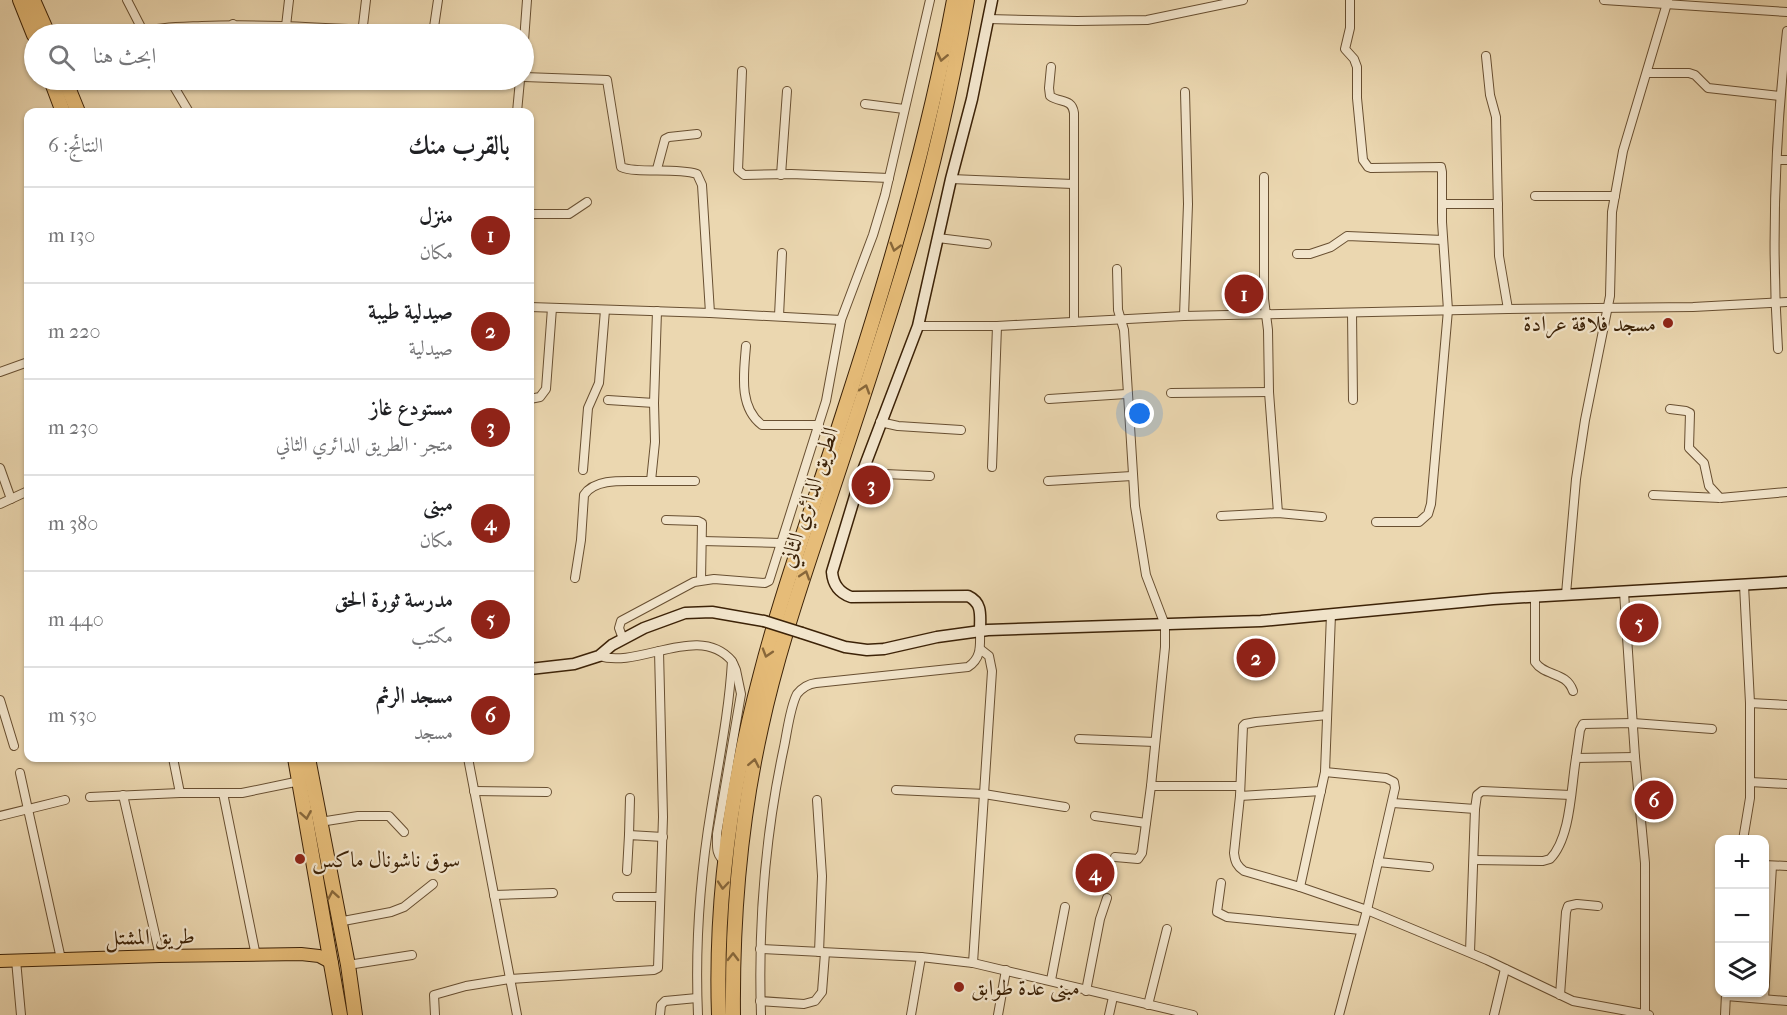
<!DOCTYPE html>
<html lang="ar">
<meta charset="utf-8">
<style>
:root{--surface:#fff;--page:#f6f6f6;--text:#202124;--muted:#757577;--line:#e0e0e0;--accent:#8f2418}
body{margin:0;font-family:"IM FELL French Canon",Amiri,serif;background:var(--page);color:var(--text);direction:rtl}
.controls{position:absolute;right:18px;bottom:18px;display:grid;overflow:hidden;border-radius:12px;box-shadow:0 2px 4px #0004}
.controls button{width:54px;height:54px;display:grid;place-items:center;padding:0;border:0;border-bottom:2px solid var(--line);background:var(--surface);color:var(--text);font:30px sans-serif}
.you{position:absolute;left:1140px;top:414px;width:21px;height:21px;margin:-15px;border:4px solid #fff;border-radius:50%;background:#1a73e8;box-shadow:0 0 0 9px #1a73e833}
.badge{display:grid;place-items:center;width:39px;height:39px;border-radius:50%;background:var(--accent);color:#fff;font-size:20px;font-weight:700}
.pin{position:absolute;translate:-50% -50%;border:3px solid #fff;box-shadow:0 2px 6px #0006}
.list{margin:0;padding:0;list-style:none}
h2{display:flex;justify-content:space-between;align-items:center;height:78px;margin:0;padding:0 24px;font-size:26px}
h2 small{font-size:20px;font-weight:400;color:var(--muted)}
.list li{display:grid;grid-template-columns:39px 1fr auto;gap:18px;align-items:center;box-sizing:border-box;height:96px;padding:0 24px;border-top:2px solid var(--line)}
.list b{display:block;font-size:22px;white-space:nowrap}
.list p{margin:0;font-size:20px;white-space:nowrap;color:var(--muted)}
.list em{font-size:20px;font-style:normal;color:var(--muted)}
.icon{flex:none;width:33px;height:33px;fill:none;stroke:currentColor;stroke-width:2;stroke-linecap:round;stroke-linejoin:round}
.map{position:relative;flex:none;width:1787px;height:1015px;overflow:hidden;direction:ltr}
.search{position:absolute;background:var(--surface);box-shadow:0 2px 4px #0004;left:24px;top:24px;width:510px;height:66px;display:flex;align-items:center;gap:15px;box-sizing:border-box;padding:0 21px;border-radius:33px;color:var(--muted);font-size:22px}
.panel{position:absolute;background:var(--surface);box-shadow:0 2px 4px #0004;left:24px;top:108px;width:510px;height:654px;border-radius:12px;direction:rtl}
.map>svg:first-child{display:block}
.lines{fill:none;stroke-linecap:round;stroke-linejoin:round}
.street-casing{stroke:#684f31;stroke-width:10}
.secondary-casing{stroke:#3c2207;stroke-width:13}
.primary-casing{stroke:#3c2207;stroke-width:14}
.highway-casing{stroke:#3c2207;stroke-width:16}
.street{stroke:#f2e5cc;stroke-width:8}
.secondary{stroke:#f2e5cc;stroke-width:10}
.primary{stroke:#e6bc78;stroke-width:12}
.highway{stroke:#e6bc78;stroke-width:14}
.secondary-bridge-casing{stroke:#3c2207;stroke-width:13;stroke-linecap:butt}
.secondary-bridge{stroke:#f2e5cc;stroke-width:10}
.oneway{stroke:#88673a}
.poi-dot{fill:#8f2418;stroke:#f2e5cc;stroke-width:2}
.labels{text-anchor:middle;stroke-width:4.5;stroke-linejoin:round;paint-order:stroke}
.poi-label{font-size:22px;fill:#3c2207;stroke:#f2e5cc;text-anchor:start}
.street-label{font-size:22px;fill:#3c2207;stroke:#f2e5cc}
</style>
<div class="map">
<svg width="1787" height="1015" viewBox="0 0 1787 1015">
<rect width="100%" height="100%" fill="#ebd7b0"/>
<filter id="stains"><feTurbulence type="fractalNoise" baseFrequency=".00333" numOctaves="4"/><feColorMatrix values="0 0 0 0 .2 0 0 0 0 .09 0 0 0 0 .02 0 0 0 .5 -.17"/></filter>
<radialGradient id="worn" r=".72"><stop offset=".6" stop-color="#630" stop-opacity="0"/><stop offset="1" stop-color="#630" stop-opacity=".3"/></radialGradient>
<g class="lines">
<defs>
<g id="street">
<polyline points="127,0 144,33"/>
<polyline points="1350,0 1350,28 1345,49 1354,59 1357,67 1357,98 1363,160 1368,167 1371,168 1441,167 1442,172 1442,222 1448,310 1431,504 1428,514 1419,522 1376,522"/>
<polyline points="1604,0 1787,12"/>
<polyline points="988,19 1077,21 1147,20 1243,0"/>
<polyline points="233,24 234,34"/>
<polyline points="286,26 289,0"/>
<path d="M134 34C156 27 180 27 202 26 256 24 309 27 363 30"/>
<polyline points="362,34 366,0"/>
<polyline points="433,34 438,0"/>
<polyline points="524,41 527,0"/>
<polyline points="1486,56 1490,95 1496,117 1499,256 1508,309"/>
<path d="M1051 67 1049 88 1050 96C1060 103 1072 98 1074 113V322"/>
<polyline points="742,71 738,170 744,175 791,174 889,178"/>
<polyline points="1648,73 1689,73 1695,75 1708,88 1780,96"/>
<path d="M524 77 607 80 621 167C637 174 675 167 697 174L702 185 710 313"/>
<polyline points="170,80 189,112"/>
<polyline points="865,104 904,109"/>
<polyline points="517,112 520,80"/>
<polyline points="1777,160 1787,160"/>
<polyline points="657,169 665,139 669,137 697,134"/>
<polyline points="781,175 787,91"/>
<polyline points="1264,177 1264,299 1268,330 1269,392 1278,513"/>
<polyline points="951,179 1073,184"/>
<polyline points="1535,196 1615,196"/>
<polyline points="1442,204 1498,204"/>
<polyline points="530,214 569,214 587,202"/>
<polyline points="938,238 987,244"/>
<polyline points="1297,254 1310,254 1331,247 1347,236 1443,240"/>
<polyline points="530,307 710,313 841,320"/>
<polyline points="657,311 654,403 655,442 651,481 695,481"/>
<polyline points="1352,313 1353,400"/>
<polyline points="779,316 782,253"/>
<polyline points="1184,316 1188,204 1185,92"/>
<polyline points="918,326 997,326 1184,316 1508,309 1693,307 1787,302"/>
<path d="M746 346C744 372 738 407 762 425H819"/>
<path d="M1778 349C1771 243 1775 137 1787 31"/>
<polyline points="0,372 28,362"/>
<polyline points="1171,393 1269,392"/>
<polyline points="530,399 540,397 546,389 552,308"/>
<polyline points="1049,399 1126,394"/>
<polyline points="608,400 654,403"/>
<polyline points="1670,409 1686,411 1690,413 1689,448 1704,463 1709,486 1720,498"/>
<polyline points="880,422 898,426 961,430"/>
<polyline points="992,467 997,326"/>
<polyline points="0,468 11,499"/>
<polyline points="583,470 588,408 599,383 605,310"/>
<polyline points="862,473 930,476"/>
<polyline points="1048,481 1132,476"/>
<polyline points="1653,495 1720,498 1787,492"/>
<polyline points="0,504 28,491"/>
<polyline points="1221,516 1278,513 1322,517"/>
<polyline points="666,520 698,521 702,523 701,580"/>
<polyline points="702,541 780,543"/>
<path d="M575 578 581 540 584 495C596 476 631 482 651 481"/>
<polyline points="1624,592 1635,757 1645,863 1645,1015"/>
<polyline points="1566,594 1576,479 1585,420 1610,296 1612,212 1623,151 1668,0"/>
<path d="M1535 597V662C1545 677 1566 671 1573 691"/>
<polyline points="623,639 619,628 621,621 694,582 714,579 765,583 769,581 826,401 841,320 873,235 885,195 930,0"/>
<path d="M599 656C640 669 699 622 732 661 729 712 719 760 711 810 700 877 695 947 698 1015"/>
<polyline points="0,700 14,746"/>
<polyline points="1750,703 1787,705"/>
<path d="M1327 715 1256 722 1245 724 1243 726 1240 796 1234 853C1235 862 1237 866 1244 871L1300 887 1367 910 1487 960 1573 1001 1649 1015"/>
<polyline points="1079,739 1155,742"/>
<polyline points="173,758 180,793"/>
<polyline points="468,758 517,1015"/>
<polyline points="1576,758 1580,730 1583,724 1633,723 1712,729"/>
<polyline points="1325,772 1386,778 1394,782 1395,788 1367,910 1339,1015"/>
<polyline points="20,773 61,959"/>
<polyline points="1750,782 1787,784"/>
<polyline points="1151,786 1240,786"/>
<polyline points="896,790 984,794 1065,807"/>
<polyline points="474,791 547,792"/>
<polyline points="223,793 256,956"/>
<polyline points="123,795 160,956"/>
<polyline points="1240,796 1321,791"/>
<polyline points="90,797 180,793 242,793 300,781"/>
<polyline points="817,800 822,876 819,952"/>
<polyline points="1393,803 1475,809 1470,952"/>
<polyline points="1475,809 1477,795 1482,791 1571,795"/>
<polyline points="0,816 65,800"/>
<polyline points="1095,816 1146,823"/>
<polyline points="320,822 358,816 389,816 404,832"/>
<polyline points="629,835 630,798"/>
<polyline points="1743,840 1750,798 1750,703 1744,585"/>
<polyline points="1115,857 1138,859 1142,853 1151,786 1165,647 1165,625 1146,575 1135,506 1124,330 1118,310 1117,269"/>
<path d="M1474 860 1543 861 1550 859C1571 838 1571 787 1576 758L1635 757"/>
<path d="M726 862C715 856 717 845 717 834L741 694 736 670 733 663"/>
<polyline points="1378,862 1429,867"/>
<polyline points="1764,865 1787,866"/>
<polyline points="627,871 629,835 663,837"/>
<polyline points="1221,883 1217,912 1227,917 1361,930"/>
<polyline points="1300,887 1325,772 1331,614"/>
<polyline points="494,895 553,893"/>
<polyline points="617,897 660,897"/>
<polyline points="338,922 391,912 404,907 433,884"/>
<polyline points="760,949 921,957 973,963 1193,1015"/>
<polyline points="16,960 21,1015"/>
<polyline points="973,963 992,671 989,656 980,649"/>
<polyline points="348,965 412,955"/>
<polyline points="1051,980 1065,907"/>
<polyline points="1086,991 1100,919 1107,898"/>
<polyline points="1560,995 1566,912 1568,906 1577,904 1598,906"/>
<polyline points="1726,996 1787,1001"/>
<polyline points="1764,999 1772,866"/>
<polyline points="760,1001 804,1004 815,1001 822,992 825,953"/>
<polyline points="1148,1005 1167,929"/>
<polyline points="435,1015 434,995 466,986 510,979 654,970 658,968 663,817 659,651"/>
<polyline points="660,1015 661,1005 665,1001 697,998"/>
<path d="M761 1015C758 925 765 835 784 747 787 733 790 707 797 694 802 688 808 684 816 683L968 667C982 658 980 645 980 631"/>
<polyline points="911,1015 921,957"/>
<polyline points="998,1015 1006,970"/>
<polyline points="1109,1015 1113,997"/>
<polyline points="1494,1015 1505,969"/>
<polyline points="1725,1015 1726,994"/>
</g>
<g id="secondary">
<path d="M980 631C980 616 983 603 968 596L851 597C840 593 833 585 832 572L862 473 918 326 951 179 972 99 992 0"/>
<polyline points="802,633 845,647 867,650 884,649 937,637 988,630 1261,621 1493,599 1787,582"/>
<polyline points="530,669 574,664 599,656 612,645 644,628 685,613 712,612 764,621"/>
</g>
<polyline id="primary" points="0,961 160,956 301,954 319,956 332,963"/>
<g id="highway">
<polyline points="20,0 34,35"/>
<polyline points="33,0 48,34"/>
<polyline points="51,80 63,112"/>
<polyline points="65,80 78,112"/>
<polyline points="295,758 340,1015"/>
<polyline points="308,758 348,965 355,1015"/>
<path d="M719 1015C715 901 731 787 760 677 783 587 816 499 844 411 888 276 928 140 954 0"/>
<path d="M733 1015C732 918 740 822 761 728 775 663 796 599 817 536 846 448 876 360 903 271 930 182 951 91 967 0"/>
</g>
</defs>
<use href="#street" class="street-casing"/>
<use href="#secondary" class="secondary-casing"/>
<use href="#primary" class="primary-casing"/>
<use href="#highway" class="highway-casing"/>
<use href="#street" class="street"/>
<use href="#secondary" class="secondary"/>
<use href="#primary" class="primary"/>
<use href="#highway" class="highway"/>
<defs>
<polyline id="secondary-bridge" points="764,621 802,633"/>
</defs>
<use href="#secondary-bridge" class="secondary-bridge-casing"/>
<use href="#secondary-bridge" class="secondary-bridge"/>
</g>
<defs><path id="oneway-chevron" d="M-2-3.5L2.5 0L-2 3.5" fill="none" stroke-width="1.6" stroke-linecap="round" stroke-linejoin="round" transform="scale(1.5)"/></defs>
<g class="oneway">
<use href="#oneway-chevron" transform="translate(942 57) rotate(102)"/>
<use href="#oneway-chevron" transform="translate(895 247) rotate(105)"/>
<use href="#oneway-chevron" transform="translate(865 389) rotate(-72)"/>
<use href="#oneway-chevron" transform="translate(805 575) rotate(-72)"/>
<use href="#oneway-chevron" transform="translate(767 653) rotate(107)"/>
<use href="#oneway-chevron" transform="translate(754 763) rotate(-79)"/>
<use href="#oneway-chevron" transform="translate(306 815) rotate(80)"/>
<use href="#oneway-chevron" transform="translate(723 885) rotate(95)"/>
<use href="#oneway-chevron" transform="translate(333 895) rotate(-100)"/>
<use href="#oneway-chevron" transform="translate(733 957) rotate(-89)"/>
</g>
<g class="poi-dot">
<circle cx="1668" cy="323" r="6"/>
<circle cx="300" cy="859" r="6"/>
<circle cx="959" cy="987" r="6"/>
</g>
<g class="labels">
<g class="poi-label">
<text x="1656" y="331" text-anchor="end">مسجد فلاقة عرادة</text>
<text x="312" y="867">سوق ناشونال ماكس</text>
<text x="971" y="995">مبنى عدة طوابق</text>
</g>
<g class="street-label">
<text transform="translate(808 497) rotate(-72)" y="8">الطريق الدائري الثاني</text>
<text transform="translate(150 936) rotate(-1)" y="8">طريق المشتل</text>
</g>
</g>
<rect width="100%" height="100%" filter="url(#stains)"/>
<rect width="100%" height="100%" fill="url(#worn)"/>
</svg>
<div class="controls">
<button>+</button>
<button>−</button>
<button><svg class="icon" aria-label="layers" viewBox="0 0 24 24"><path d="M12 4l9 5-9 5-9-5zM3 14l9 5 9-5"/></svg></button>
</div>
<div class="you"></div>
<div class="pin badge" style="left:1244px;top:294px">1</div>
<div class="pin badge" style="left:1256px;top:658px">2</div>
<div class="pin badge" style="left:871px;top:485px">3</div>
<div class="pin badge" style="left:1095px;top:873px">4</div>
<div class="pin badge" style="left:1639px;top:623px">5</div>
<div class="pin badge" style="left:1654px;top:800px">6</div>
<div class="search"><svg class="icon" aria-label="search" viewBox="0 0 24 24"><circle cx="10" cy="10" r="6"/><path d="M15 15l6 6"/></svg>ابحث هنا</div>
<section class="panel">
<h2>بالقرب منك<small>النتائج: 6</small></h2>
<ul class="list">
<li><span class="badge">1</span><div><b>منزل</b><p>مكان</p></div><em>130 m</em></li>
<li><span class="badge">2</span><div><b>صيدلية طيبة</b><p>صيدلية</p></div><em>220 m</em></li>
<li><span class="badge">3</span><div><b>مستودع غاز</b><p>متجر · الطريق الدائري الثاني</p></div><em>230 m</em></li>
<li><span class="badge">4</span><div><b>مبنى</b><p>مكان</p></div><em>380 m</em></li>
<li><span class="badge">5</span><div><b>مدرسة ثورة الحق</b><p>مكتب</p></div><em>440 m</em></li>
<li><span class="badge">6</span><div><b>مسجد الرثم</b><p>مسجد</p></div><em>530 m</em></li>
</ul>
</section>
</div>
